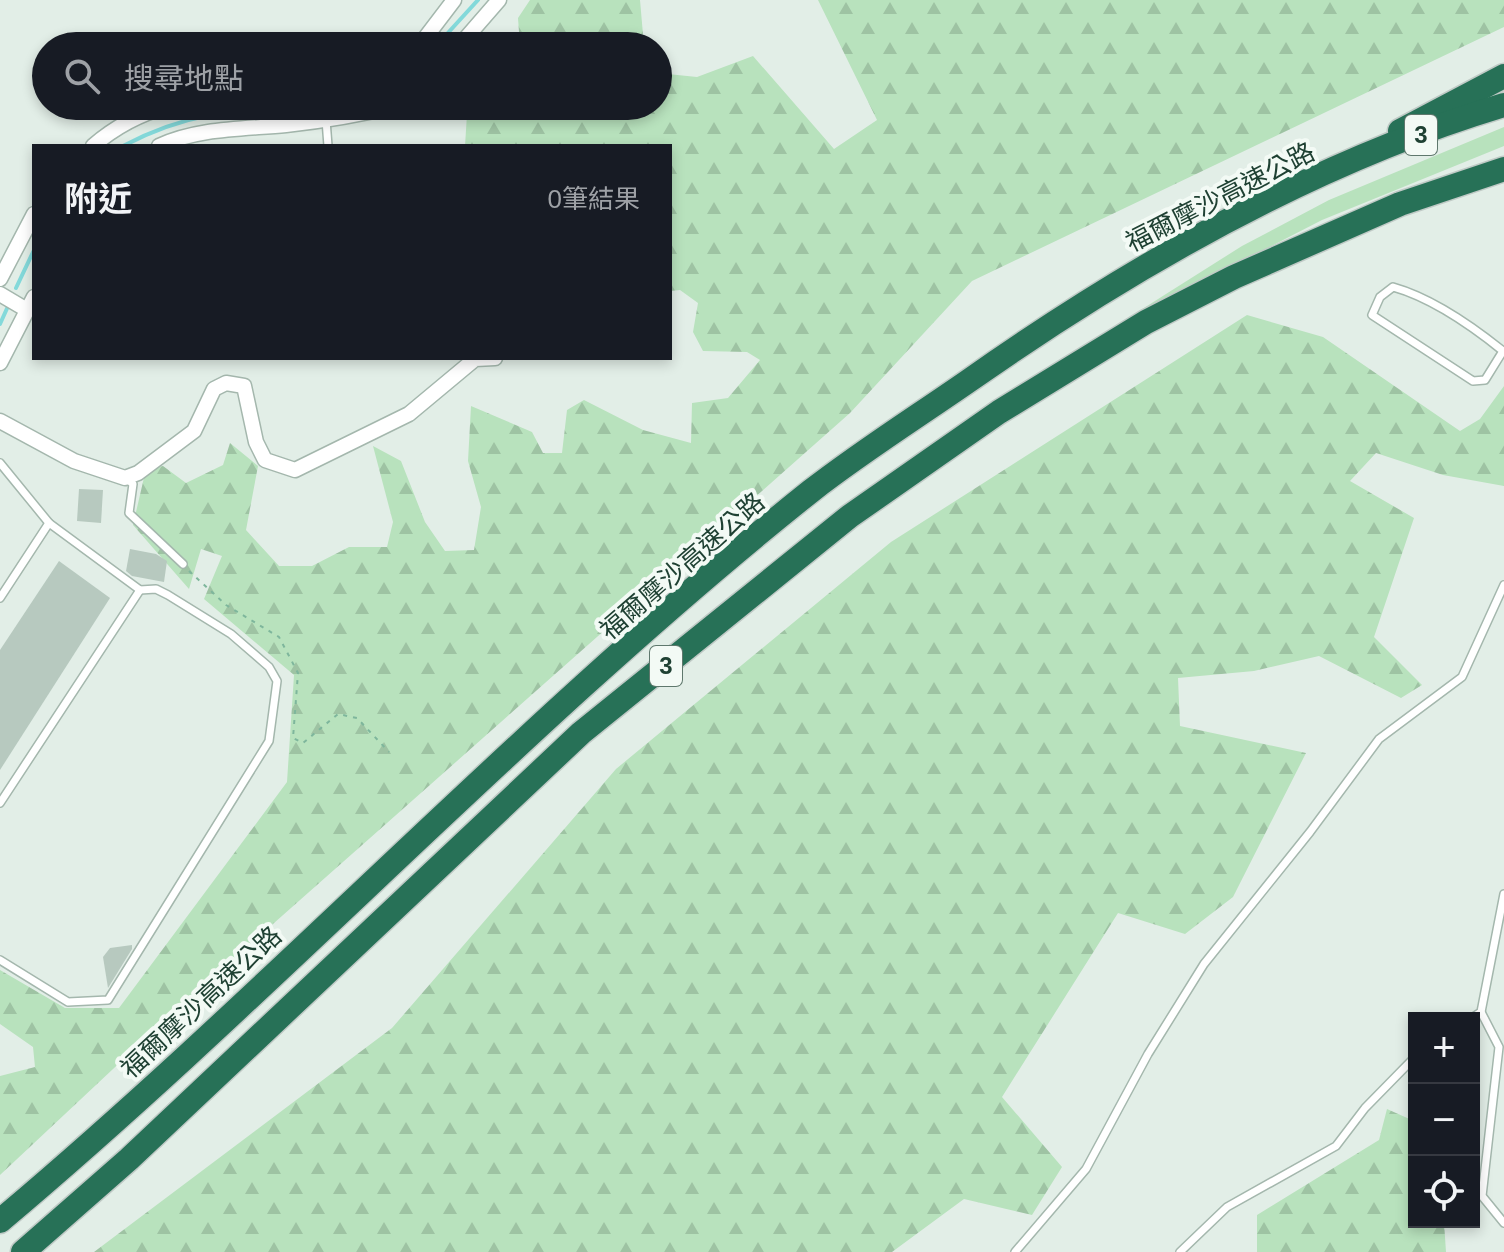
<!DOCTYPE html>
<html lang="zh-TW">
<meta charset="utf-8">
<style>
:root{--surface:#171b24;--page:#242831;--text:#f1f3f6;--muted:#9ea1a6;--line:#363941}
body{margin:0;font-family:Arial,"Noto Sans TC",sans-serif;background:var(--page);color:var(--text)}
.controls{position:absolute;right:24px;bottom:24px;display:grid;overflow:hidden;border-radius:0px;box-shadow:0 4px 12px #0003}
.controls button{width:72px;height:72px;display:grid;place-items:center;padding:0;border:0;border-bottom:2px solid var(--line);background:var(--surface);color:var(--text);font:40px sans-serif}
.list{margin:0;padding:0;list-style:none}
h2{display:flex;justify-content:space-between;align-items:center;height:104px;margin:0;padding:0 32px;font-size:34px}
h2 small{font-size:26px;font-weight:400;color:var(--muted)}
.icon{flex:none;width:44px;height:44px;fill:none;stroke:currentColor;stroke-width:2;stroke-linecap:round;stroke-linejoin:round}
.map{position:relative;flex:none;width:1504px;height:1252px;overflow:hidden}
.search{position:absolute;background:var(--surface);box-shadow:0 4px 12px #0003;left:32px;top:32px;width:640px;height:88px;display:flex;align-items:center;gap:20px;box-sizing:border-box;padding:0 28px;border-radius:44px;color:var(--muted);font-size:30px}
.panel{position:absolute;background:var(--surface);box-shadow:0 4px 12px #0003;left:32px;top:144px;width:640px;height:216px;border-radius:0px}
.map>svg:first-child{display:block}
.green{fill:#b8e2bd}
.forest{fill:url(#forest-firs)}
.lines{fill:none;stroke-linecap:round;stroke-linejoin:round}
.stream{stroke:#83d9da;stroke-width:4}
.building{fill:#b7c9bf}
.service-casing{stroke:#a4b7ad;stroke-width:10}
.minor-casing{stroke:#a4b7ad;stroke-width:17}
.motorway-casing{stroke:#c0cac6;stroke-width:27}
.path{stroke:#7eb69c;stroke-width:2;stroke-dasharray:4 6;stroke-linecap:butt}
.service{stroke:#fff;stroke-width:7}
.minor{stroke:#fff;stroke-width:14}
.motorway{stroke:#277157;stroke-width:24}
.labels{text-anchor:middle;stroke-width:8;stroke-linejoin:round;paint-order:stroke}
.shield{fill:#f3faf5;stroke:#5f786d;stroke-width:2}
.shield-label{font-size:24px;font-weight:bold;fill:#1f4133}
.street-label{font-size:26px;fill:#1f4133;stroke:#f3faf5}
</style>
<div class="map">
<svg width="1504" height="1252" viewBox="0 0 1504 1252">
<defs>
<pattern id="forest-firs" width="22" height="20" patternUnits="userSpaceOnUse" patternTransform="scale(2)"><rect width="22" height="20" fill="#b8e2bd"/><path d="M5 1l3.5 6h-7zM16 11l3.5 6h-7z" fill="#9ec3a3"/></pattern>
</defs>
<rect width="100%" height="100%" fill="#e2eee7"/>
<polygon class="green" points="1504,127 1504,146 1322,220 1109,330 1242,246 1329,200"/>
<g class="forest">
<polygon points="530,0 640,0 644,46 520,46 518,18"/>
<polygon points="818,0 1504,0 1504,27 972,281 850,413 177,1009 0,1175 0,1076 35,1067 33,1047 0,1024 0,970 65,1008 119,1008 287,782 294,675 204,599 222,556 201,549 189,589 133,525 146,469 163,466 186,483 223,465 230,443 258,466 246,530 279,566 312,566 349,547 387,547 393,522 373,446 401,461 425,522 445,551 474,550 481,507 468,461 471,406 532,432 543,453 562,453 567,410 584,400 643,430 691,443 692,403 728,398 760,360 747,352 703,351 693,332 698,303 680,290 670,291 670,146 465,146 467,114 481,106 658,106 658,73 697,77 753,56 834,149 877,120"/>
<polygon points="1247,315 1323,337 1460,431 1480,419 1504,386 1504,486 1443,475 1376,453 1350,481 1414,518 1374,637 1422,685 1401,698 1319,656 1254,671 1178,678 1180,726 1306,753 1233,897 1185,934 1118,913 1002,1097 1062,1167 1032,1215 964,1199 892,1252 94,1252 392,1028 616,769 891,542"/>
<polygon points="1387,1109 1414,1121 1414,1222 1444,1222 1446,1252 1257,1252 1257,1215 1379,1140"/>
</g>
<g class="lines">
<g class="stream">
<polyline points="436,46 478,0"/>
<path d="M123 146C192 110 239 110 315 106"/>
<polyline points="16,288 34,250"/>
<polyline points="0,324 9,304"/>
</g>
</g>
<g class="building">
<polygon points="79,489 103,490 101,523 77,521"/>
<polygon points="130,549 156,554 167,561 164,582 132,576 126,571"/>
<polygon points="59,561 110,598 0,770 0,650"/>
<polygon points="132,945 132,949 108,988 103,957 110,948"/>
</g>
<g class="lines">
<defs>
<g id="service">
<polyline points="326,120 328,146"/>
<path d="M1503 351 1485 380 1473 381 1372 315 1380 297 1393 287C1432 298 1472 326 1503 351L1504 352"/>
<polyline points="0,463 49,523 140,590 156,589 168,595 231,634 269,667 277,681 269,741 108,1000 68,1002 0,960"/>
<polyline points="127,479 133,484 129,513 183,564"/>
<polyline points="0,598 49,523"/>
<polyline points="0,803 140,590"/>
<polyline points="1481,1012 1499,1047 1482,1196 1504,1223"/>
<polyline points="1472,1018 1481,1012 1504,894"/>
<polyline points="1015,1252 1086,1169 1148,1054 1204,964 1310,832 1379,739 1462,677 1504,585"/>
<polyline points="1180,1252 1227,1207 1336,1146 1365,1108 1414,1058"/>
</g>
<g id="minor">
<polyline points="419,46 454,0"/>
<polyline points="459,46 499,0"/>
<path d="M93 146C116 126 139 114 168 106"/>
<path d="M159 146C197 128 244 129 286 125 323 121 359 115 395 106"/>
<polyline points="0,279 34,214"/>
<polyline points="0,294 27,310"/>
<polyline points="0,363 34,297"/>
<polyline points="0,421 74,461 125,478 138,473 194,431 214,389 226,383 244,386 256,442 265,460 295,470 409,414 475,359 495,358"/>
</g>
<g id="motorway">
<polyline points="1400,131 1504,76"/>
<path d="M0 1221C278 987 526 718 811 491 861 452 915 418 967 382 1129 268 1313 162 1504 105"/>
<polyline points="23,1252 129,1159 581,733 850,516 999,412 1146,322 1234,277 1400,204 1504,169"/>
</g>
</defs>
<use href="#service" class="service-casing"/>
<use href="#minor" class="minor-casing"/>
<use href="#motorway" class="motorway-casing"/>
<polyline class="path" points="189,571 226,605 279,637 298,673 293,738 303,743 338,714 357,718 389,752"/>
<use href="#service" class="service"/>
<use href="#minor" class="minor"/>
<use href="#motorway" class="motorway"/>
</g>
<g class="labels">
<g class="shield">
<rect x="1405" y="115" width="32" height="40" rx="6"/>
<rect x="650" y="646" width="32" height="40" rx="6"/>
</g>
<g class="shield-label">
<text x="1421" y="143">3</text>
<text x="666" y="674">3</text>
</g>
<g class="street-label">
<text transform="translate(1220 197) rotate(-27)" y="9">福爾摩沙高速公路</text>
<text transform="translate(682 566) rotate(-41)" y="9">福爾摩沙高速公路</text>
<text transform="translate(201 1002) rotate(-43)" y="9">福爾摩沙高速公路</text>
</g>
</g>
</svg>
<div class="controls">
<button>+</button>
<button>−</button>
<button><svg class="icon" aria-label="locate" viewBox="0 0 24 24"><circle cx="12" cy="12" r="6"/><path d="M12 2v4M12 18v4M2 12h4M18 12h4"/></svg></button>
</div>
<div class="search"><svg class="icon" aria-label="search" viewBox="0 0 24 24"><circle cx="10" cy="10" r="6"/><path d="M15 15l6 6"/></svg>搜尋地點</div>
<section class="panel">
<h2>附近<small>0筆結果</small></h2>
<ul class="list">
</ul>
</section>
</div>
